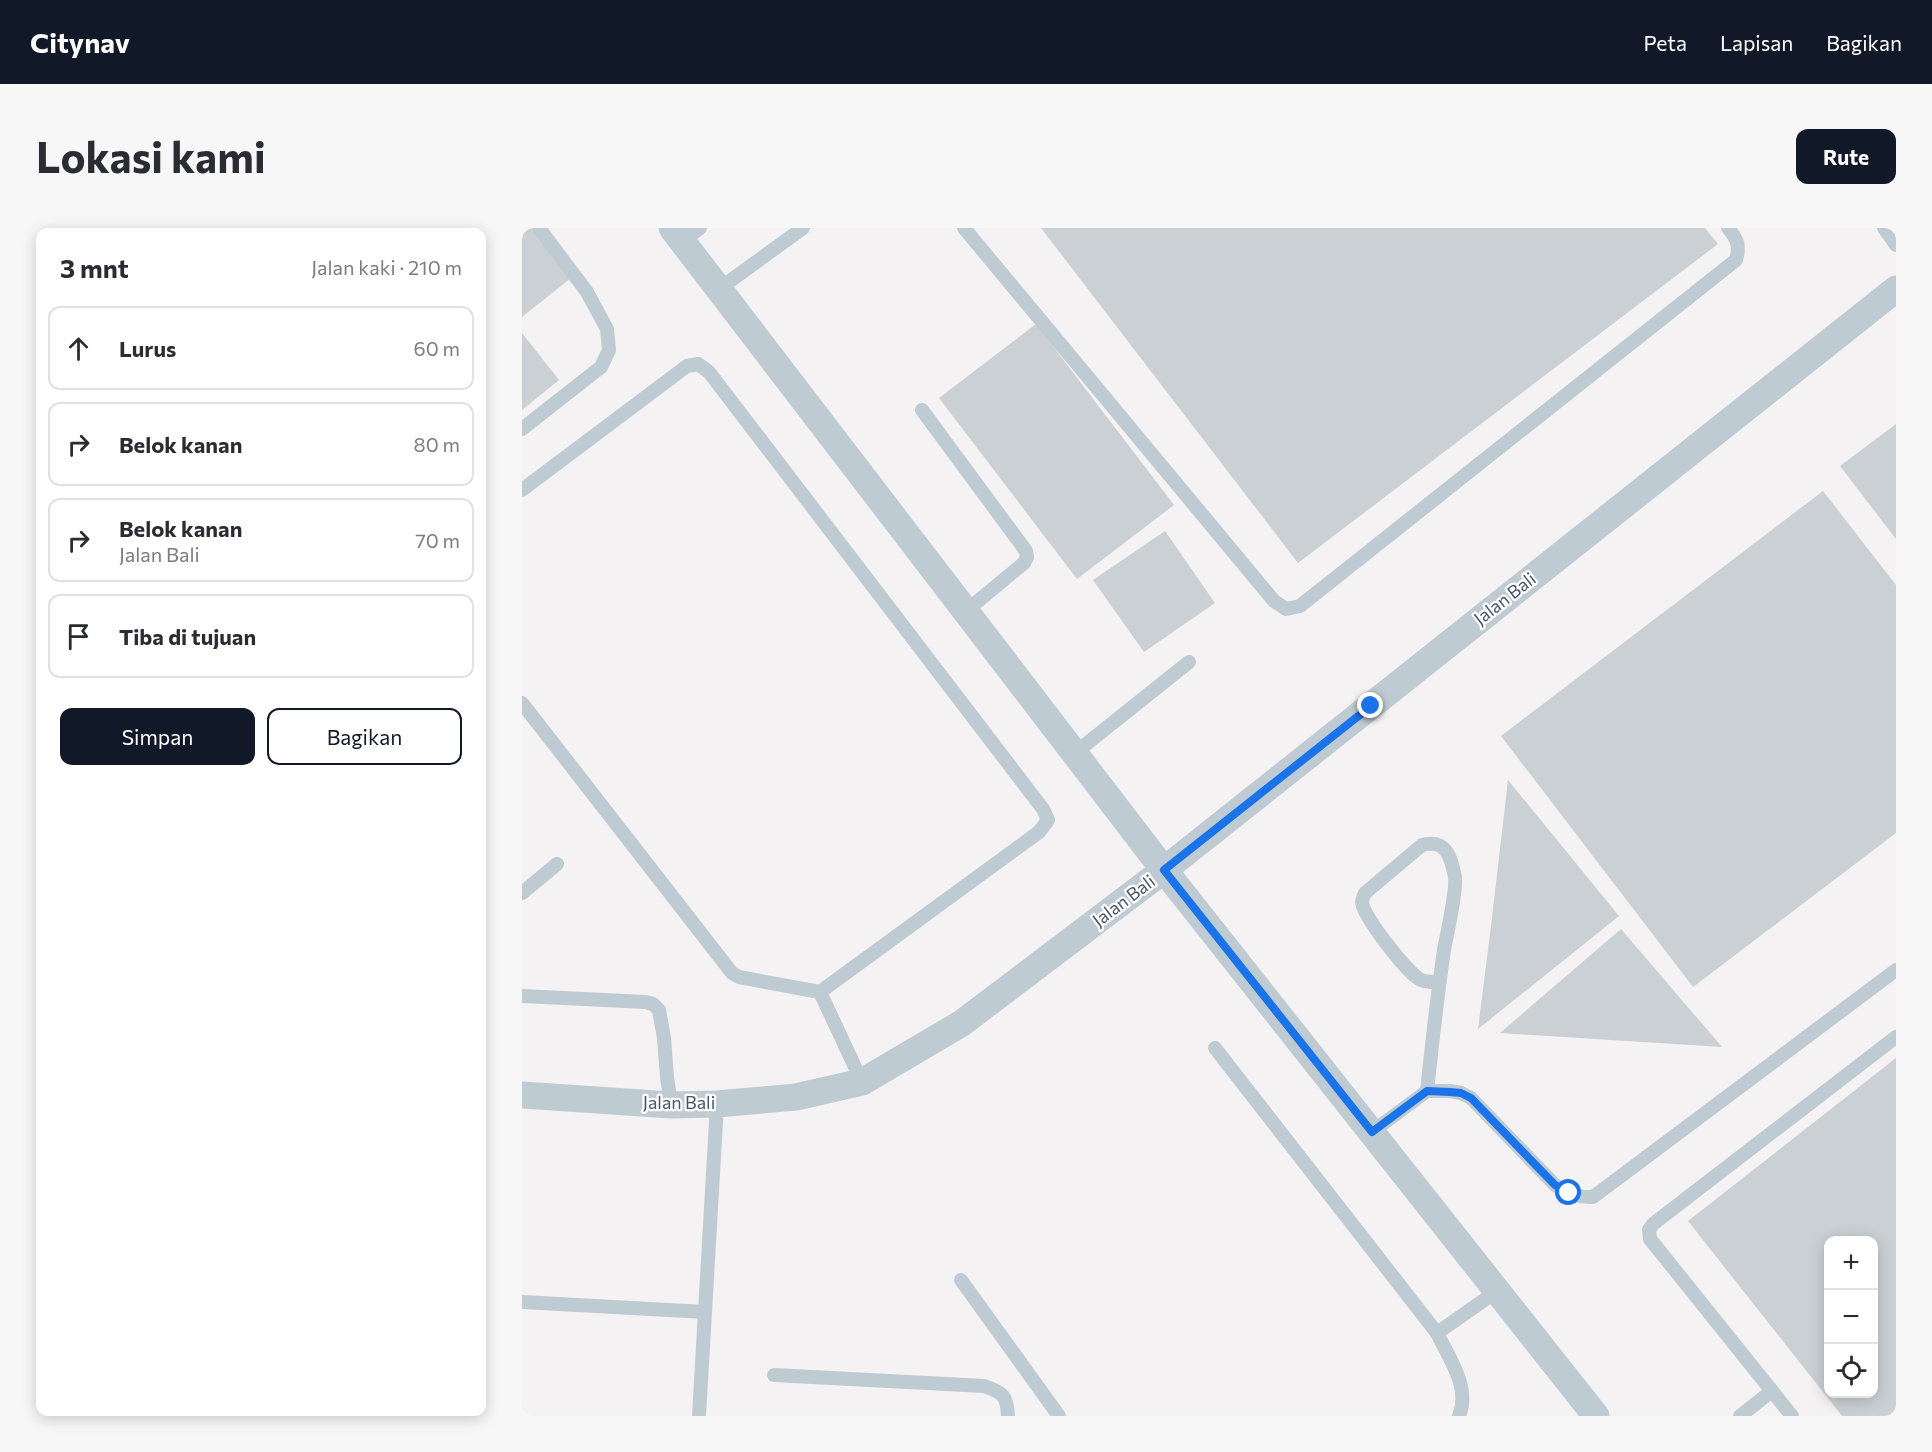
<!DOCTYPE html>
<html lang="id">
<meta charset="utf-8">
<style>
:root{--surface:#fff;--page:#f7f7f7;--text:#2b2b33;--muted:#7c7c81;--line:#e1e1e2;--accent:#111827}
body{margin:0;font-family:Commissioner,sans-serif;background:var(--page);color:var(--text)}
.controls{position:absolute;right:18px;bottom:18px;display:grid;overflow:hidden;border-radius:12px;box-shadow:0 3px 15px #0003}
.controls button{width:54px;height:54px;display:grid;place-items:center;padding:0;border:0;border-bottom:2px solid var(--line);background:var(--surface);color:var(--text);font:30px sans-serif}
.stop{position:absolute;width:18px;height:18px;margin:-14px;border:4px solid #1a73e8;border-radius:50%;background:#fff}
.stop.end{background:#1a73e8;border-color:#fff;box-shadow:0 2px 6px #0008}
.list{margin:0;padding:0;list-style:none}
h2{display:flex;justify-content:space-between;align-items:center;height:78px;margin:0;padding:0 24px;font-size:26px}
h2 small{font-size:20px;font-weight:400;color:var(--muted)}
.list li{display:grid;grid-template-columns:39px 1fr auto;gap:18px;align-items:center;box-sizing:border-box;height:84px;margin:0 12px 12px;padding:0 12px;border:2px solid var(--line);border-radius:12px}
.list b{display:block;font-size:22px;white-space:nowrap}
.list p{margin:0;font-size:20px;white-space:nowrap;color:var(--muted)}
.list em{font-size:20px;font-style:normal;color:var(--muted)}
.actions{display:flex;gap:12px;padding:18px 24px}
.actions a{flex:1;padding:14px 0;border:2px solid var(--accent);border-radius:12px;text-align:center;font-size:21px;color:var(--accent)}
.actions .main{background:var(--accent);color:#fff}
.icon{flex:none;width:33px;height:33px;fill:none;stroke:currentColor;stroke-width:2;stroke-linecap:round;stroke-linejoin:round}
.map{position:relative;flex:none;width:1374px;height:1188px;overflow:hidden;border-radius:12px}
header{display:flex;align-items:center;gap:36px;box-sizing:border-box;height:84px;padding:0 30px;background:var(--accent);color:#fff}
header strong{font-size:28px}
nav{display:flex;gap:33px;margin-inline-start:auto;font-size:21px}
.intro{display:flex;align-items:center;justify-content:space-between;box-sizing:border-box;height:144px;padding:0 36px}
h1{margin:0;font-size:42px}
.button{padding:15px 27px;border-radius:12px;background:var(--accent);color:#fff;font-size:21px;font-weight:700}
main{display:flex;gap:36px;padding:0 36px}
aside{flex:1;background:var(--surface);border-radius:12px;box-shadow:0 3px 15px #0003}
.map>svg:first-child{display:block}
.building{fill:#cbd0d4;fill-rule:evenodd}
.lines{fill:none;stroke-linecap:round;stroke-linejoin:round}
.service{stroke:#bfcbd2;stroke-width:14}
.minor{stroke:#bfcbd2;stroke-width:27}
.route{stroke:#1a73e8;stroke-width:8}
.labels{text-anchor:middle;stroke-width:4.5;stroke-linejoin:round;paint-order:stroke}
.street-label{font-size:18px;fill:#475862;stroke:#fff}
</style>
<header>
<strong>Citynav</strong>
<nav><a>Peta</a><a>Lapisan</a><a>Bagikan</a></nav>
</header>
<div class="intro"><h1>Lokasi kami</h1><a class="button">Rute</a></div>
<main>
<aside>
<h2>3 mnt<small>Jalan kaki · 210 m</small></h2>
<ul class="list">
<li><svg class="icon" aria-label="ahead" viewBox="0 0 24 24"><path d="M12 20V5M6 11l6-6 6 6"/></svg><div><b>Lurus</b></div><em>60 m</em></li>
<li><svg class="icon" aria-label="right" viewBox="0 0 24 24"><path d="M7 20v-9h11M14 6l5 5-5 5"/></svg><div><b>Belok kanan</b></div><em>80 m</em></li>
<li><svg class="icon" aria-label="right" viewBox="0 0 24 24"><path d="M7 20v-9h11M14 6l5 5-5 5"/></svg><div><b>Belok kanan</b><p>Jalan Bali</p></div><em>70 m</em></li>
<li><svg class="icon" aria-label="arrive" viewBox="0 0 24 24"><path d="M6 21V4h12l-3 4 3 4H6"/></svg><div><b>Tiba di tujuan</b></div></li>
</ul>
<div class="actions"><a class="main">Simpan</a><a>Bagikan</a></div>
</aside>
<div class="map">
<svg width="1374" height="1188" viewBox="0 0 1374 1188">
<rect width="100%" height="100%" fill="#f4f2f2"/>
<g class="building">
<polygon points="0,0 9,0 49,50 0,89"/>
<polygon points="519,0 1183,0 1196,16 776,335"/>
<polygon points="514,96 652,277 555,351 417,170"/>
<polygon points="0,105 37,152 0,182"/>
<polygon points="1374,196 1374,311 1318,238"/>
<polygon points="1301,263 1374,357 1374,605 1171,759 979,508"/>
<polygon points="643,303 693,375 622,424 571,352"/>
<polygon points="986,552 1097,688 956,801 970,690"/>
<polygon points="1099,701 1200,819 978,805"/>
<path d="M1374 830V1188H1320L1166 993ZM1306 1012H1352V1166H1306Z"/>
</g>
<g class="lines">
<g class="service">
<path d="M442 0 752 373 764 381 778 378 1214 32C1218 18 1216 12 1206 0"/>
<polyline points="1362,0 1374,17"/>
<polyline points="161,13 178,0"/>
<polyline points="197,61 281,0"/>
<polyline points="400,182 504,323 505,329 502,335 444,383"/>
<polyline points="0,201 79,139 87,122 85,101 65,64 17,0"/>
<polyline points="0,262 165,138 176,136 187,144 521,581 526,592 517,604 298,764 217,749 210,745 0,475"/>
<polyline points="553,525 667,434"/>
<polyline points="0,665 35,636"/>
<polyline points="298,764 340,854"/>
<polyline points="0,768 124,774 131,776 137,782 142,810 145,849 149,877"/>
<polyline points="693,820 915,1105 975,1063"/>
<path d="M905 863C910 816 915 769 922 722 925 706 935 662 933 649 929 628 924 611 900 617L843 665C842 668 840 671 840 674 840 687 886 746 899 752 905 755 911 754 917 753"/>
<path d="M850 904 905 863H928L939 865 949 870 1033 957C1045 964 1056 970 1071 969L1374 742"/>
<polyline points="439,1052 537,1188"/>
<polyline points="0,1074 183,1084"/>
<path d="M915 1105C927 1130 949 1160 937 1188"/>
<path d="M252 1147 462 1158C481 1165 485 1167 486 1188"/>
<polyline points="1250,1163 1128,1011 1127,1002 1131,996 1374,809"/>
<polyline points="177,1188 195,876"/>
<polyline points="1218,1188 1250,1163 1270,1188"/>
</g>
<g class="minor">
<polyline points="150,0 642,642 1074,1188"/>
<polyline points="0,867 149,877 195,876 274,869 340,854 440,795 642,642 1374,61"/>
</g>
</g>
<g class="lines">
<polyline class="route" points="849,478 642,642 850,904 905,863 928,864 939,865 949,870 1033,957 1047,965"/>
</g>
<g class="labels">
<g class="street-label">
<text transform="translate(983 371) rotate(-38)" y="6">Jalan Bali</text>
<text transform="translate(602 673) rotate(-37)" y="6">Jalan Bali</text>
<text x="157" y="881">Jalan Bali</text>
</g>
</g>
</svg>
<div class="controls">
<button>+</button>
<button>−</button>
<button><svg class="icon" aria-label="locate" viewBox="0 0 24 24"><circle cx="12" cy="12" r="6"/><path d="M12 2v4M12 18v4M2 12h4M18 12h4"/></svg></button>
</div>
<div class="stop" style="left:1047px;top:965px"></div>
<div class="stop end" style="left:849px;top:478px"></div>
</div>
</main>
